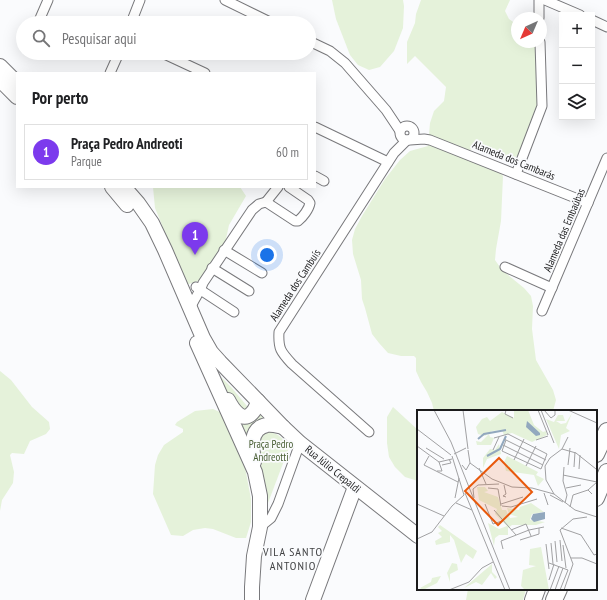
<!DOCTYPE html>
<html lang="pt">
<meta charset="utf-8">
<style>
:root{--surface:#fff;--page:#f6f6f6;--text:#202124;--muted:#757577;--line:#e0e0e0;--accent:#7c3aed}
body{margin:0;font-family:"PT Sans Narrow",sans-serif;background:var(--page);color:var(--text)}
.controls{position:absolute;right:12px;top:12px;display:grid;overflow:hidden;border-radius:0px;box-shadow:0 4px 16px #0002}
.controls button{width:36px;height:36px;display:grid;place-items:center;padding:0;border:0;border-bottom:1px solid var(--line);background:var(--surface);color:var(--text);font:20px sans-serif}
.compass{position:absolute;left:511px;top:12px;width:36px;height:36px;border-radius:50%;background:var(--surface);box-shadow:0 4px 16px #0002;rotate:224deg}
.you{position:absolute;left:267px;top:255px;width:14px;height:14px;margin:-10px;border:3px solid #fff;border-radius:50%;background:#1a73e8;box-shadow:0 0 0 6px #1a73e833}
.badge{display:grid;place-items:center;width:26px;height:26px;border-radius:50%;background:var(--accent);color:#fff;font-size:13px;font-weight:700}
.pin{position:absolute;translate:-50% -33px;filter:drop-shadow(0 1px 2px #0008)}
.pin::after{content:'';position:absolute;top:21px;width:14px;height:12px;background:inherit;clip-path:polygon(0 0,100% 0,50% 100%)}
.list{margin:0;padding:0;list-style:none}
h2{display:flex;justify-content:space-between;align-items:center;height:52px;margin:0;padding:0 16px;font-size:17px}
h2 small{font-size:13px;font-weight:400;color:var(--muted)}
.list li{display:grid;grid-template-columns:26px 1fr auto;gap:12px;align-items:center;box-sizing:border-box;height:56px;margin:0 8px 8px;padding:0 8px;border:1px solid var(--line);border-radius:0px}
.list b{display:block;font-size:15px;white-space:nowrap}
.list p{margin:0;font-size:13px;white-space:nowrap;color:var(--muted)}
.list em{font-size:13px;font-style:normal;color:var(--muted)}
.icon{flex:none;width:22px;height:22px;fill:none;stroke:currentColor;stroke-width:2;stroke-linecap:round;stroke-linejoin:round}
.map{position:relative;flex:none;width:607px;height:600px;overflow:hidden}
.search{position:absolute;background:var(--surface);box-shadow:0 4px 16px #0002;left:16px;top:16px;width:300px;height:44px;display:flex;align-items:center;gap:10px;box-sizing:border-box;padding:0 14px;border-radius:22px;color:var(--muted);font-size:15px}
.panel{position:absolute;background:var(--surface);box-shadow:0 4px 16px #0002;left:16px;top:72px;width:300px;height:116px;border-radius:0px}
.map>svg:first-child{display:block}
.green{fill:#e5f2da}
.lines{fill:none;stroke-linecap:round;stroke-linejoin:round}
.minor-casing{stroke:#79797c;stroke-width:11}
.primary-casing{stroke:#79797c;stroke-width:16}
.motorway-casing{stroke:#79797c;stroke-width:18}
.minor{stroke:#fff;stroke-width:9}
.primary{stroke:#fff;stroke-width:14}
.motorway{stroke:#fff;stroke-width:16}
.labels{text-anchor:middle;stroke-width:3.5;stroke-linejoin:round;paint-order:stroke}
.street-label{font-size:11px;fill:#1b1b1c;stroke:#fafbfd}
.park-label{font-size:11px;fill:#495f34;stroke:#fafbfd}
.neighbourhood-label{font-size:12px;letter-spacing:1px;fill:#414244;stroke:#fafbfd}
.inset-river{fill:none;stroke:#92a8be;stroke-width:2}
.inset-road{fill:none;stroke:#a1a1a3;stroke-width:1}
.view{fill:#e8590c;fill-opacity:0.15;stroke:#e8590c;stroke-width:2}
.inset-edge{fill:none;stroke:#1b1b1c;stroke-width:2}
</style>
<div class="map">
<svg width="607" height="600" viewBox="0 0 607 600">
<rect width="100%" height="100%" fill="#fafbfd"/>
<g class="green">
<polygon points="332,0 403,0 404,6 403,28 394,51 380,67 369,70 358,65 350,55 336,19"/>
<path d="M421 0H510L505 11 509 19 516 24H517V42H541L540 102 525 149 513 159C508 159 503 160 499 159 488 156 476 142 466 153L498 170 503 176 501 221 496 249 495 260 502 270 524 288 531 296 533 306 532 329 536 360 553 390 556 400 553 411H434L432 403 427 392 421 382 416 371V358L414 356H401L388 353 379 343 372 334 365 308 362 299 361 280 353 254 352 240 355 229 362 216 385 179 400 160 410 151 428 146 430 123 434 111 444 101 446 87 415 56 407 64V42L415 23 416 14Z"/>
<polygon points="153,187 240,187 246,196 229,225 224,248 206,276 198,281 189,284 178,284 166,246 162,225 155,208"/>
<polygon points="212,368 231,387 247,406 246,410 237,411"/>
<polygon points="0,371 11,380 32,407 49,422 50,429 46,434 30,441 24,454 12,453 10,455 14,472 13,483 2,500 0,511"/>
<polygon points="393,407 418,430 418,481 405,477 395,467 389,457 387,443 387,417"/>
<path d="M213 409 233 418 256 410 264 419C260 420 254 422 252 425 246 431 245 440 241 446L251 499V522L246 538H236L213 529 205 528 193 530 183 536 171 535 153 494 155 465 158 455 164 445 183 432V429L175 425 177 422 195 411Z"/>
<polygon points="269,431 278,435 290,445 268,503 255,451 259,434"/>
<polygon points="468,589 526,589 523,600 466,600"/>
</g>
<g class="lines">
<defs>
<g id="minor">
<polyline points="225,0 272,23"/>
<polyline points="539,0 539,18"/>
<polyline points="545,0 580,15"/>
<polyline points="592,20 607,27"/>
<polyline points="38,23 48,0"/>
<polyline points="131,23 140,0"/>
<polyline points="309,41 330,51 345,63 386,110 400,131"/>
<polyline points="162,53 205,73"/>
<polyline points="110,73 119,53"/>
<circle cx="407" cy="133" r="7"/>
<polyline points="315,127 388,162"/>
<polyline points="410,140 424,139 430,140 588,203"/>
<polyline points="516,174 542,106 540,42"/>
<polyline points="315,176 324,181"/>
<polyline points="266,202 278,187"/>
<polyline points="224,250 262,273"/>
<polyline points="505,267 552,288"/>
<polyline points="212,268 249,291"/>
<polyline points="196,287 234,312"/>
<path d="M190 309C194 299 200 292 203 283L252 210 259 204 266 202 295 221H298C303 217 309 209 310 203L308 200 289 187"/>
<polyline points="542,311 607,158"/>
<path d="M369 432 292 364C281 352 278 349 279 332L394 153 407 140"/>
<polyline points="260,527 271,518 278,504 300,443"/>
</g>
<g id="primary">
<polyline points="0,66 17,83"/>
<polyline points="0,80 17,97"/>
<polyline points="112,187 127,205"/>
<polyline points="124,187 138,203 152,223 165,250 203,338 211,352 220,362 283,427 300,443 418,536"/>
<polyline points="197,343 255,472 260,496 260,527 254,556 252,587 252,600"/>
<path d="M228 400C232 408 242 424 252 413 255 410 257 405 258 401"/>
<path d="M254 462C252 449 249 428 267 425 272 424 278 426 283 427"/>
<polyline points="313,600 355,487"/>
</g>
<g id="motorway">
<polyline points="596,454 607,431"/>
<polyline points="596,498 607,472"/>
<polyline points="533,600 537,589"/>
<polyline points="554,600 559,589"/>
</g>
</defs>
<use href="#minor" class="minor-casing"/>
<use href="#primary" class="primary-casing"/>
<use href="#motorway" class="motorway-casing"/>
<use href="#minor" class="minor"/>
<use href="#primary" class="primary"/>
<use href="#motorway" class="motorway"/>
</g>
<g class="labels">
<g class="street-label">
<text transform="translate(514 160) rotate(22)" y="4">Alameda dos Cambarás</text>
<text transform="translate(564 230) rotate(-67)" y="4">Alameda das Embaúbas</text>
<text transform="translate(295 285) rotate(-57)" y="4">Alameda dos Cambuís</text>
<text transform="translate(333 469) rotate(39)" y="4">Rua Júlio Crepaldi</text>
</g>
<g class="park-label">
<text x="271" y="448">Praça Pedro<tspan x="271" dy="13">Andreotti</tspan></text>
</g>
<g class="neighbourhood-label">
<text x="293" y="556">VILA SANTO<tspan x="293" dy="14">ANTONIO</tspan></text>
</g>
</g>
<g transform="translate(417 410)">
<rect width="180" height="180" fill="#fafbfd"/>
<path d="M97 0H111L117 15 126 22 129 21 130 25 115 32 95 23 87 25 85 20 75 21 68 26 61 24 59 17 65 9 70 7 73 11 85 2 97 8ZM155 3 149 18 153 21 144 25 142 39 129 9 137 12 141 5H146L148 11H139L144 14 149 13ZM72 24 73 27 77 28 74 35H60L59 31 64 32ZM82 34 84 44 70 49 66 58V48L73 39 78 40ZM90 46 121 62 119 65 127 69 121 76 117 65 89 61 87 52ZM60 77H68L71 81 67 82 81 87 85 100H89L93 108 101 107 92 104 90 98 102 100 103 97 114 93 127 102 115 104 113 110 128 112 119 115H95L91 118V125H82L78 128 77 136 71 113 82 119 90 116 78 104 80 99 62 90ZM23 115 60 141 56 149 49 144 44 153 37 130 33 125V132L19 135 18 131 25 127 21 123 25 121 21 117ZM124 137 132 180H108L104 176 106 160 119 156 112 155 113 139ZM35 153 40 154 41 160 33 164V172L30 163ZM75 154V162L80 167 78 169 74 163 65 175 59 172 47 178ZM24 166 20 173 6 180 3 178 14 172 15 168Z" fill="#e5f2da"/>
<path d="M110 11 123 23V25L119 26 109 17ZM128 102V109L117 112 114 109 116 104Z" fill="#92a8be"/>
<path class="inset-river" d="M61 29 67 24 89 20M70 46 83 39 89 26"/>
<path class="inset-road" d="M17 0 34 32 93 180M46 0 51 39M89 0 88 4 96 8M121 0 131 25M124 0 137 33M127 0 134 8 138 5V0M151 0 180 13M0 19 34 45M77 28 91 24 130 44 124 59 85 41 89 30M87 29 129 50M119 30 131 26M86 35 126 55M0 36 22 52 35 49M9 38 27 49M145 39 159 43 179 59M51 40 53 53 75 69 95 77 115 78 137 84 158 100 180 107M76 40 82 27M37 44 49 38M12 46 7 55 41 72M97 50 107 29M25 55 34 53 32 49M45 55 49 60 53 53M151 55 153 38M109 56 119 36M147 57 146 71 150 85 148 93M157 57 158 42M62 58 69 74M162 59 163 45M20 61H25L22 52M146 65 180 72M61 75 82 74M87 75 89 84 86 86 89 87M71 78 81 79 84 96M149 78 164 75M171 80 180 72M48 83 88 180M127 83 131 95M137 84 129 70 128 56 133 48 145 39 151 27M133 85 146 92M38 88 42 68M57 88 56 79 61 75M39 93 55 100M0 94 27 106M68 94 76 114 85 111M84 94 106 87M85 96 94 97 120 89M153 97 156 85 171 80 175 84M77 100 99 125M144 118 164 125 177 145 180 144M94 120 109 114 114 126M0 129 15 122 35 96 47 85 35 46M103 130 122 124V118M143 130 145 151M138 131 140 152M134 133 136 154M129 134 132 159M146 135 149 158M86 139 84 131 112 120 127 117M154 148H165L180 154M132 153 151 160 143 180M132 170 137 154M32 180 52 172 65 158 76 152M133 180 142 156M138 180 146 158M147 180 156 154 143 120 156 109 170 107"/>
<path class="view" d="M82 48 115 82 81 115 48 81Z"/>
<rect width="180" height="180" class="inset-edge"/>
</g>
</svg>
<div class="controls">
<button>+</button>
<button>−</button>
<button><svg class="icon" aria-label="layers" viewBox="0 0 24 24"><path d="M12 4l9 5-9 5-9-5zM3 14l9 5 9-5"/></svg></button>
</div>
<svg class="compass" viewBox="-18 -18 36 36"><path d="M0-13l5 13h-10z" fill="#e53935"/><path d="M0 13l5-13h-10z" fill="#757577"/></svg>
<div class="you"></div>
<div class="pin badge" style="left:195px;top:255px">1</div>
<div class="search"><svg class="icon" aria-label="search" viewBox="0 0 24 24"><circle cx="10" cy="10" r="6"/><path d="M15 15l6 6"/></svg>Pesquisar aqui</div>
<section class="panel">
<h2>Por perto<small></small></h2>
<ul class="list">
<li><span class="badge">1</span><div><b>Praça Pedro Andreoti</b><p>Parque</p></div><em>60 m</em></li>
</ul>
</section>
</div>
